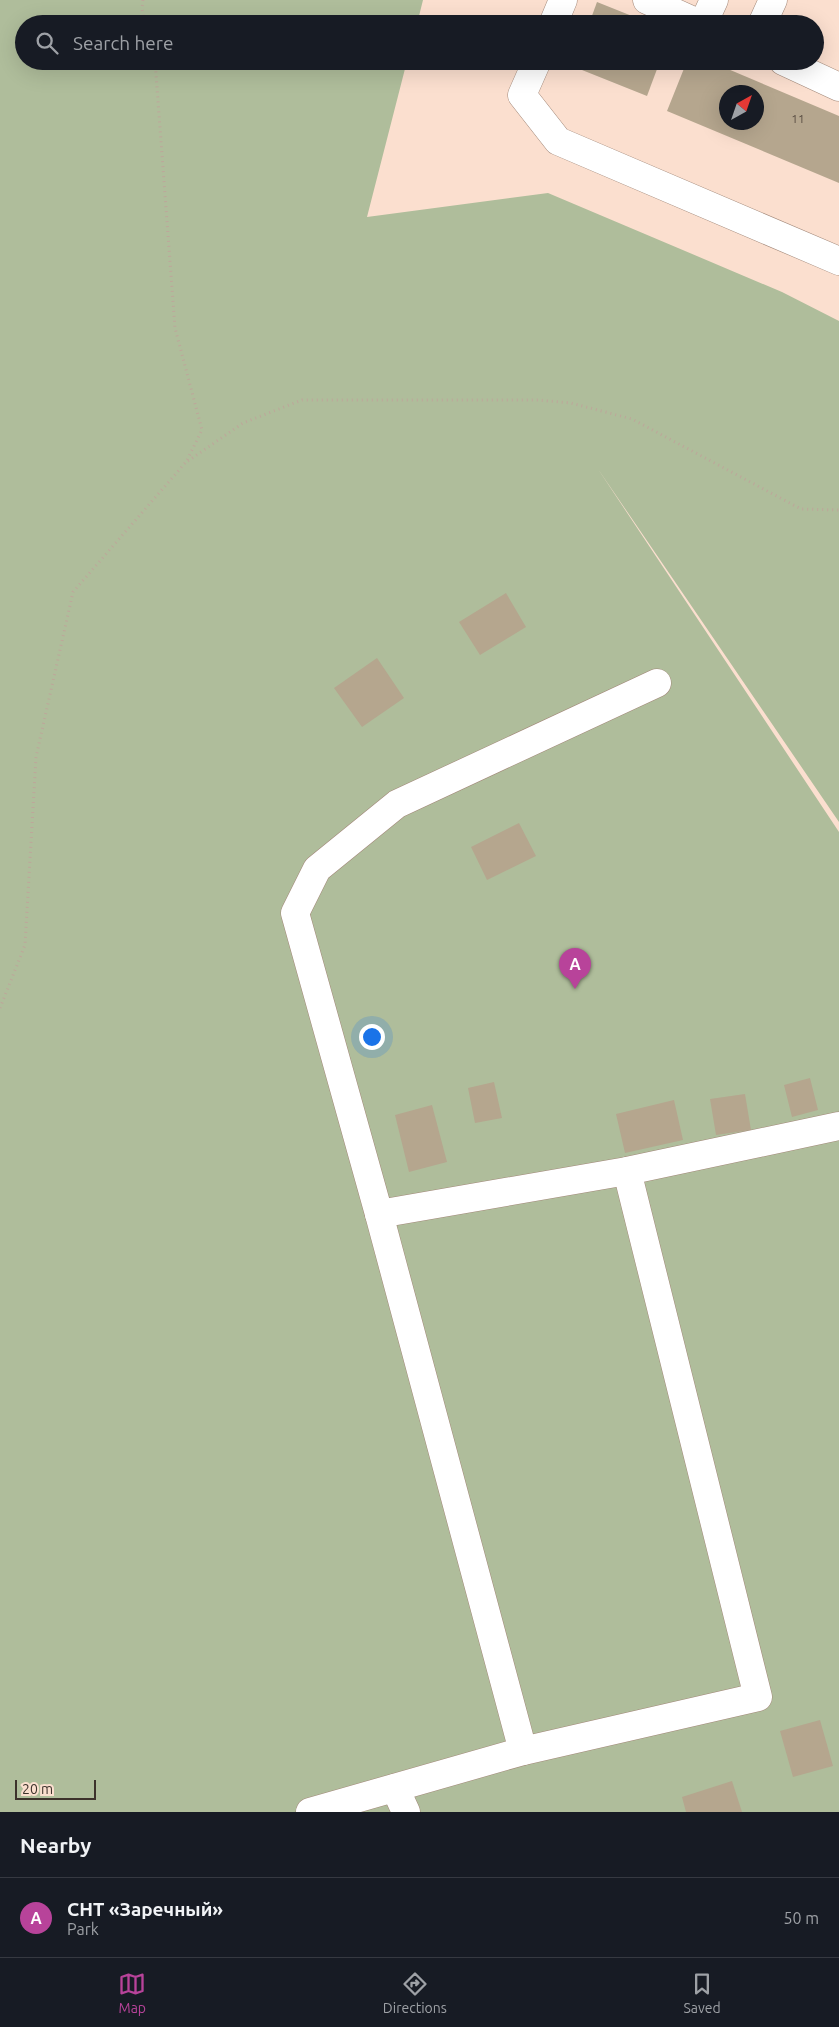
<!DOCTYPE html>
<meta charset="utf-8">
<style>
:root{--surface:#171b24;--page:#20242c;--text:#f1f3f6;--muted:#9ea1a6;--line:#363941;--accent:#b8439a}
body{margin:0;font-family:Ubuntu,sans-serif;background:var(--page);color:var(--text)}
.compass{position:absolute;left:719px;top:85px;width:45px;height:45px;border-radius:50%;background:var(--surface);box-shadow:0 5px 20px #0002;rotate:40deg}
.scale{position:absolute;left:15px;bottom:12px;width:81px;box-sizing:border-box;padding-left:5px;border:2px solid #3d322c;border-top:0;font-size:14px;line-height:18px;white-space:nowrap;color:#3d322c;-webkit-text-stroke:4px #fbdfcf;paint-order:stroke}
.you{position:absolute;left:371px;top:1036px;width:18px;height:18px;margin:-12px;border:4px solid #fff;border-radius:50%;background:#1a73e8;box-shadow:0 0 0 8px #1a73e833}
.badge{display:grid;place-items:center;width:32px;height:32px;border-radius:50%;background:var(--accent);color:#fff;font-size:16px;font-weight:700}
.pin{position:absolute;translate:-50% -41px;filter:drop-shadow(0 1px 2px #0008)}
.pin::after{content:'';position:absolute;top:26px;width:18px;height:15px;background:inherit;clip-path:polygon(0 0,100% 0,50% 100%)}
.list{margin:0;padding:0;list-style:none}
h2{display:flex;justify-content:space-between;align-items:center;height:65px;margin:0;padding:0 20px;font-size:21px}
h2 small{font-size:16px;font-weight:400;color:var(--muted)}
.list li{display:grid;grid-template-columns:32px 1fr auto;gap:15px;align-items:center;box-sizing:border-box;height:80px;padding:0 20px;border-top:1px solid var(--line)}
.list b{display:block;font-size:19px;white-space:nowrap}
.list p{margin:0;font-size:16px;white-space:nowrap;color:var(--muted)}
.list em{font-size:16px;font-style:normal;color:var(--muted)}
.icon{flex:none;width:28px;height:28px;fill:none;stroke:currentColor;stroke-width:2;stroke-linecap:round;stroke-linejoin:round}
.map{position:relative;flex:none;width:839px;height:1812px;overflow:hidden}
.search{position:absolute;background:var(--surface);box-shadow:0 5px 20px #0002;left:15px;right:15px;top:15px;height:55px;display:flex;align-items:center;gap:12px;box-sizing:border-box;padding:0 18px;border-radius:28px;color:var(--muted);font-size:19px}
.sheet{height:145px;background:var(--surface)}
nav{display:flex;justify-content:space-around;align-items:center;box-sizing:border-box;height:70px;border-top:1px solid var(--line);background:var(--surface);font-size:14px;color:var(--muted)}
nav a{display:grid;justify-items:center;gap:2px}
nav .on{color:var(--accent)}
.map>svg:first-child{display:block}
.green{fill:#afbd9b}
.building{fill:#b5a68e;fill-rule:evenodd}
.lines{fill:none;stroke-linecap:round;stroke-linejoin:round}
.minor-casing{stroke:#a28879;stroke-width:29}
.path{stroke:#bda79a;stroke-width:3;stroke-dasharray:1 4;stroke-linecap:butt}
.minor{stroke:#fff;stroke-width:28}
.labels{text-anchor:middle;stroke-width:4.5;stroke-linejoin:round;paint-order:stroke}
.number-label{font-size:12px;fill:#5b4f44}
</style>
<div class="map">
<svg width="839" height="1812" viewBox="0 0 839 1812">
<rect width="100%" height="100%" fill="#fbdfcf"/>
<polygon class="green" points="0,0 423,0 417,24 24,24 24,61 407,61 367,217 548,193 782,292 839,321 839,822 598,469 839,832 839,1812 0,1812"/>
<g class="building">
<polygon points="597,2 652,24 589,24"/>
<polygon points="574,61 660,61 647,96 572,66"/>
<path d="M687 61H709L839 116V183L667 111ZM726 92H756V122H726Z"/>
<polygon points="506,593 526,627 480,655 459,622"/>
<polygon points="377,658 404,698 362,727 334,688"/>
<polygon points="519,823 536,856 487,880 471,847"/>
<polygon points="810,1078 818,1110 792,1117 784,1085"/>
<polygon points="494,1082 502,1118 475,1123 468,1088"/>
<polygon points="745,1094 751,1130 716,1135 710,1099"/>
<polygon points="674,1100 683,1140 625,1153 616,1114"/>
<polygon points="432,1105 447,1162 409,1172 395,1115"/>
<polygon points="820,1720 833,1766 793,1777 780,1731"/>
<polygon points="732,1781 742,1812 686,1812 682,1797"/>
</g>
<g class="lines">
<defs>
<g id="minor">
<polyline points="647,0 700,24"/>
<polyline points="553,24 563,0"/>
<polyline points="703,24 714,0"/>
<polyline points="762,24 773,0"/>
<polyline points="537,61 522,95 558,141 839,261"/>
<polyline points="783,61 839,87"/>
<polyline points="379,1214 295,913 317,869 397,804 657,683"/>
<polyline points="523,1751 379,1214 627,1171 839,1126"/>
<polyline points="395,1788 406,1812"/>
<polyline points="310,1812 523,1751 758,1697 627,1171"/>
</g>
</defs>
<use href="#minor" class="minor-casing"/>
<g class="path">
<polyline points="143,0 142,9 145,24"/>
<polyline points="188,461 243,423 302,400 538,400 571,403 632,419 801,509 839,510"/>
<polyline points="0,1008 25,945 36,757 73,592 186,462 202,430 175,328 155,61"/>
</g>
<use href="#minor" class="minor"/>
</g>
<g class="labels">
<g class="number-label">
<text x="798" y="123">11</text>
</g>
</g>
</svg>
<svg class="compass" viewBox="-18 -18 36 36"><path d="M0-13l5 13h-10z" fill="#e53935"/><path d="M0 13l5-13h-10z" fill="#9ea1a6"/></svg>
<div class="scale">20 m</div>
<div class="you"></div>
<div class="pin badge" style="left:575px;top:989px">A</div>
<div class="search"><svg class="icon" aria-label="search" viewBox="0 0 24 24"><circle cx="10" cy="10" r="6"/><path d="M15 15l6 6"/></svg>Search here</div>
</div>
<section class="sheet">
<h2>Nearby<small></small></h2>
<ul class="list">
<li><span class="badge">A</span><div><b>СНТ «Заречный»</b><p>Park</p></div><em>50 m</em></li>
</ul>
</section>
<nav>
<a class="on"><svg class="icon" aria-label="map" viewBox="0 0 24 24"><path d="M3 6l6-2 6 2 6-2v14l-6 2-6-2-6 2zM9 4v14M15 6v14"/></svg>Map</a>
<a><svg class="icon" aria-label="directions" viewBox="0 0 24 24"><path d="M12 3l9 9-9 9-9-9zM9 14v-3h6M13 9l2 2-2 2"/></svg>Directions</a>
<a><svg class="icon" aria-label="saved" viewBox="0 0 24 24"><path d="M7 4h10v16l-5-4-5 4z"/></svg>Saved</a>
</nav>
